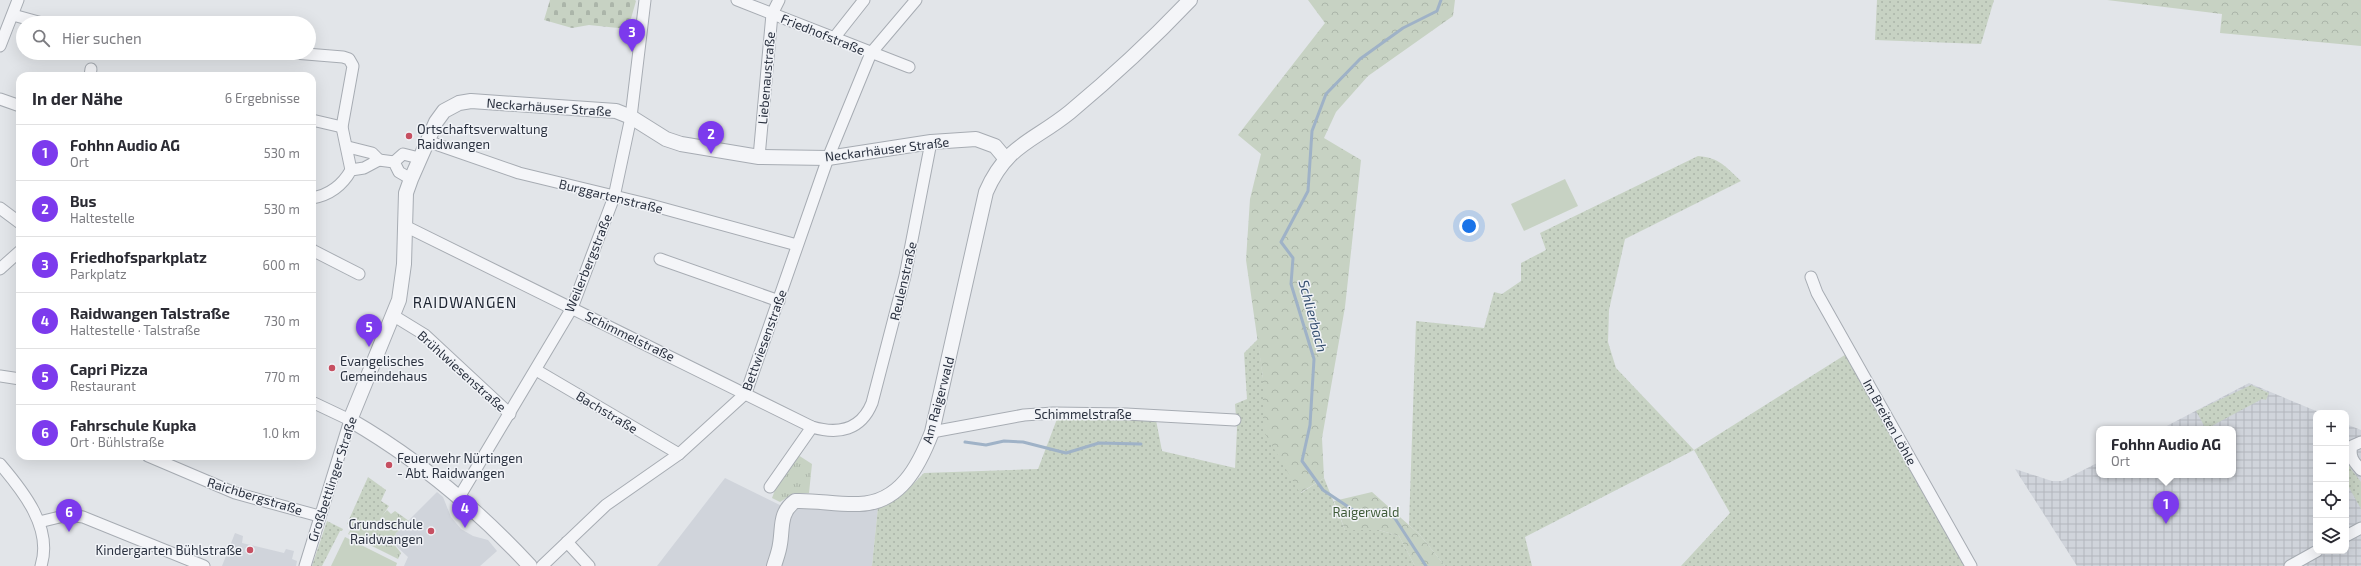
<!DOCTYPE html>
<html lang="de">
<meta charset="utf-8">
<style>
:root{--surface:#fff;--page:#f7f7f7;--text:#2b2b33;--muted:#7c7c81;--line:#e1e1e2;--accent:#7c3aed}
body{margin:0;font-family:"Exo 2",sans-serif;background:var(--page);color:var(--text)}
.controls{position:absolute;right:12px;bottom:12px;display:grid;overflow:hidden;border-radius:8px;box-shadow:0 4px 16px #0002}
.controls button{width:36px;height:36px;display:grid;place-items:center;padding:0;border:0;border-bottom:1px solid var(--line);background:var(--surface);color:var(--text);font:20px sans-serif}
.you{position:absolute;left:1469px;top:226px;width:14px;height:14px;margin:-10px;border:3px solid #fff;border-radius:50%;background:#1a73e8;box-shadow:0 0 0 6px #1a73e833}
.badge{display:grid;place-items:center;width:26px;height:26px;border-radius:50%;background:var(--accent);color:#fff;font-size:13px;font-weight:700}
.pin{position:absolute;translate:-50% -33px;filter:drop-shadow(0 1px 2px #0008)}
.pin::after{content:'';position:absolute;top:21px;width:14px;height:12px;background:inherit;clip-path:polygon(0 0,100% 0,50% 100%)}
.popup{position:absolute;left:2096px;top:426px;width:140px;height:52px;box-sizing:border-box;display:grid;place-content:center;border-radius:8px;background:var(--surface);filter:drop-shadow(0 1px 3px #0005);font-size:13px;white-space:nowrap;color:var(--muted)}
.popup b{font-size:15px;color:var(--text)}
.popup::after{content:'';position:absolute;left:50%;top:100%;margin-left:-8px;border:8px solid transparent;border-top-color:var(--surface)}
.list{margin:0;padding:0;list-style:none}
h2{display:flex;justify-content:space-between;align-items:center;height:52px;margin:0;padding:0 16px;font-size:17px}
h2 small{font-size:13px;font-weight:400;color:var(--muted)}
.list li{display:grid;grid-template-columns:26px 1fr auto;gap:12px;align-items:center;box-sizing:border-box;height:56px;padding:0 16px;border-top:1px solid var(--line)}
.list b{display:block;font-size:15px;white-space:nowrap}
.list p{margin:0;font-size:13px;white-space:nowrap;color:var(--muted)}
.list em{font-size:13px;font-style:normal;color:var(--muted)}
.icon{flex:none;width:22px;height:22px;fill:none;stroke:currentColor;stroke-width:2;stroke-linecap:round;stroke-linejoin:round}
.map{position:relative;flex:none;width:2361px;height:566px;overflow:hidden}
.search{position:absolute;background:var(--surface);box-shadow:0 4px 16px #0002;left:16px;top:16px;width:300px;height:44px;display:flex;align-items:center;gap:10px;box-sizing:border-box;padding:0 14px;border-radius:22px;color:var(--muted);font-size:15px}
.panel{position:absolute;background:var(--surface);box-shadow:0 4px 16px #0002;left:16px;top:72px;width:300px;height:388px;border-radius:12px}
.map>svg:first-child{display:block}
.built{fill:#d0d4db}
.industrial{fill:url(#industrial-grid)}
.grass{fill:url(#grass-dots)}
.forest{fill:url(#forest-crowns)}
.cemetery{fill:url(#cemetery-stones)}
.park{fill:url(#park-tufts)}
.pitch{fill:#c7d2c3}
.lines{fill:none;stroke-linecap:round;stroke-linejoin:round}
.stream{stroke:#9fb2c7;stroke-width:3}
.minor-casing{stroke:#a7acb3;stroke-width:13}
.tertiary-casing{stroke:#a7acb3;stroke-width:16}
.minor{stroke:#f4f5f8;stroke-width:11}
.tertiary{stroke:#f4f5f8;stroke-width:14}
.poi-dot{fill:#c64f61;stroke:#f1f3f7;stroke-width:1.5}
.labels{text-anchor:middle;stroke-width:3;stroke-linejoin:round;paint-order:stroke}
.street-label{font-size:13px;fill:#2b3240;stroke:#f1f3f7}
.poi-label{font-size:13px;fill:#2b3240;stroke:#f1f3f7;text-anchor:start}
.park-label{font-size:13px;fill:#3f5b39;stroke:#f1f3f7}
.water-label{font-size:14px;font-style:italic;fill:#375171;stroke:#f1f3f7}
.quarter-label{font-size:15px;letter-spacing:1px;fill:#1d2431;stroke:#f1f3f7}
</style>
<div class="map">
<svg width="2361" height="566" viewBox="0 0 2361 566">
<defs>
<pattern id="industrial-grid" width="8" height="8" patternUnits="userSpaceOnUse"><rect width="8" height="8" fill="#d0d4db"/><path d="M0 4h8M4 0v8" fill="none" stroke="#b3b6bd"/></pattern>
<pattern id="grass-dots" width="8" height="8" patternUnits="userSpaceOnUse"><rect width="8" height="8" fill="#c7d2c3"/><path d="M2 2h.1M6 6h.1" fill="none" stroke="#abb5a9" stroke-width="1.8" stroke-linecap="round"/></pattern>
<pattern id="forest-crowns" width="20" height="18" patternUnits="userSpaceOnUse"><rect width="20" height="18" fill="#c7d2c3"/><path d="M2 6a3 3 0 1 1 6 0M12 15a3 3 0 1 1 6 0" fill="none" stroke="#abb5a9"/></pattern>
<pattern id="cemetery-stones" width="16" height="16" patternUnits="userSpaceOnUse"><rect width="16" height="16" fill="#c7d2c3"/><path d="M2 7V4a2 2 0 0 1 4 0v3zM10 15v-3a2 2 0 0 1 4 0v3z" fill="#abb5a9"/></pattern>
<pattern id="park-tufts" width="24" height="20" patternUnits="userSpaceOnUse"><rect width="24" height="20" fill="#c7d2c3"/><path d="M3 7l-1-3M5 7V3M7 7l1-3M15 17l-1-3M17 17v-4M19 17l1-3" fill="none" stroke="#abb5a9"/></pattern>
</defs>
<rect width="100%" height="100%" fill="#e2e5e9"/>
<g class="built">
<polygon points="725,478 790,510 795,506 878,507 872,566 657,566"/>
<polygon points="437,492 443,497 451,517 461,529 473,536 488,540 497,551 480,566 404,566 408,557 393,543 398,537 395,534"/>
<polygon points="235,533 243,536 242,543 284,553 286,549 294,551 292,559 297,561 296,566 222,566"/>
</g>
<polygon class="industrial" points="2249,383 2321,413 2316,413 2316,551 2346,551 2346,424 2361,430 2361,566 2077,566 2015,469 2052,481 2062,481 2099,462 2099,475 2233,475 2233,429 2161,429"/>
<g class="grass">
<polygon points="1877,0 1994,0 1981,44 1875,40"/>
<path d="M1698 156C1720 158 1726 167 1741 181L1625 239 1609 310 1608 342 1616 368 1694 450 1848 353 1965 566H1681L1730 513 1694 450 1525 537 1532 566H1445L1420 535 1409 525 1416 321 1484 328 1494 292 1502 294 1521 281V263L1546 250 1540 233Z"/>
<polygon points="1258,339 1263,378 1301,493 1324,478 1345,530 1379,530 1399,536 1415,566 872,566 878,507 899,498 924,473 1038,469 1057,419 1156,420 1162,451 1235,468 1237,429 1235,404 1247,399 1244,353"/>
<polygon points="2251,385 2269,393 2266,400 2262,399 2206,429 2196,411"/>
<polygon points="2346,459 2351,469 2361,482 2361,509 2346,482"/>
<polygon points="368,477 386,490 381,501 389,506 380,519 357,519 353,527 347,524"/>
<polygon points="327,521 343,529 342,531 340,531 322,566 312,566"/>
</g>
<g class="forest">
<polygon points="1308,0 1455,0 1453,16 1368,76 1336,112 1324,138 1361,160 1345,307 1322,438 1324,478 1300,493 1263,430 1263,378 1246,260 1250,199 1261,154 1238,135 1325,23"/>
<polygon points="2107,0 2361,0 2361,46 2220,33 2222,14"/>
<polygon points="1372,492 1420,535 1445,566 1415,566 1399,536 1379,530 1345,530 1334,501"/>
</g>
<polygon class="cemetery" points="550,0 635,0 636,1 628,29 589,25 572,28 544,20"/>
<g class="park">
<polygon points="798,455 812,464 809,493 794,493 780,502 772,498 775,490 774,487"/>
<polygon points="387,510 391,514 395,511 409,521 395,534 398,537 393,543 401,553 398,559 348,534 357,519 379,519"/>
</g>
<g class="pitch">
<polygon points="1565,179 1578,206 1524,231 1511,204"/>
<polygon points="345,537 397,563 396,566 331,566"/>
</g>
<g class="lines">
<g class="stream">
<polyline points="965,442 986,445 1004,441 1023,442 1066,453 1099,443 1141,444"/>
<polyline points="1426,566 1394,517 1379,510 1359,514 1323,490 1302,461 1310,425 1314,359 1291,284 1293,258 1281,242 1308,191 1312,131 1326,94 1360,59 1403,28 1437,11 1441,0"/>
</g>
<defs>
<g id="minor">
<polyline points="737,0 909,67"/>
<polyline points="13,15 42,23"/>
<polyline points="834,38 864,0"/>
<polyline points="0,46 18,0"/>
<polyline points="294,53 343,57 349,59 353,66 342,127 351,170"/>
<polyline points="90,76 91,69"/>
<polyline points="0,99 20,106"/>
<polyline points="312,120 342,127"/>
<polyline points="427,141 519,173 647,204 797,245"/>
<polyline points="348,147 372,153 379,160"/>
<polyline points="759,157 772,14 779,0"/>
<polyline points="394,162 403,154 419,158"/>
<path d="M312 198C330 195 342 186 351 170L364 168 379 160 394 162 399 172 411 179"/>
<polyline points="0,208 20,223"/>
<path d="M405 226 812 427C839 435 861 430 872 403L905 276 931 142"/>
<polyline points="312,250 359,274"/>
<polyline points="660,259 779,301"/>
<polyline points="0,269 20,251"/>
<polyline points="1811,277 1817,293 1971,566"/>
<polyline points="394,316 425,335 510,414"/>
<polyline points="536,370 679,454"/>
<polyline points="0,376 20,379"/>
<polyline points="932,432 1024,415 1053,413 1126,414 1235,420"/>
<path d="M2361 442 2352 446C2349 457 2354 462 2361 470"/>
<polyline points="148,456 235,493 319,516"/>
<path d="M0 464C23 491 53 528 41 566"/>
<polyline points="770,487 812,427"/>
<polyline points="458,499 572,308 614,197 631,117 645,0"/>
<polyline points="39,522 68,515 83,517 204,566"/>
<polyline points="2346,536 2361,528"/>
<polyline points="567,542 589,566"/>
<polyline points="305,566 350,420 312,402"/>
<polyline points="542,566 606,505 679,454 746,393 828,158 871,53 916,0"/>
<polyline points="2290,566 2317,551"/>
</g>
<g id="tertiary">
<path d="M530 566C478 510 416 458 350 420L399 300 404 264 406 193 411 179 436 122 444 111 459 103 471 101 616 111 631 117 666 139 681 144 759 157 828 158 931 142 976 139 995 146 1005 158"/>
<path d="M774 566C776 559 779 552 780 544 783 527 779 513 795 501 816 500 837 505 859 504 900 503 919 466 932 432L986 192C1007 144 1033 142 1070 112 1112 77 1153 39 1190 0"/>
</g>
</defs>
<use href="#minor" class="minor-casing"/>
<use href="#tertiary" class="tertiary-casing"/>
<use href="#minor" class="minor"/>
<use href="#tertiary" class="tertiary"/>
</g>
<g class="poi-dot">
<circle cx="409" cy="136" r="4"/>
<circle cx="332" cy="368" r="4"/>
<circle cx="389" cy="465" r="4"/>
<circle cx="431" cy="531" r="4"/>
<circle cx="250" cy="550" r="4"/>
</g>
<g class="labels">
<g class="street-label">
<text transform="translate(823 34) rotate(22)" y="5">Friedhofstraße</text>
<text transform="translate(766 78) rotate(-85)" y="5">Liebenaustraße</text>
<text transform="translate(549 107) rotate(4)" y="5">Neckarhäuser Straße</text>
<text transform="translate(887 149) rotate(-7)" y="5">Neckarhäuser Straße</text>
<text transform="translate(611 196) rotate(14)" y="5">Burggartenstraße</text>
<text transform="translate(588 263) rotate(-68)" y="5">Weilerbergstraße</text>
<text transform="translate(903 281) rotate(-77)" y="5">Reulenstraße</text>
<text transform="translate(630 336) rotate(26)" y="5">Schimmelstraße</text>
<text transform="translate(764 340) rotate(-70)" y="5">Bettwiesenstraße</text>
<text transform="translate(462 371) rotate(42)" y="5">Brühlwiesenstraße</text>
<text transform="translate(938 400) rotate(-75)" y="5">Am Raigerwald</text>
<text transform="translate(607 412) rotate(31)" y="5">Bachstraße</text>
<text x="1083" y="419">Schimmelstraße</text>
<text transform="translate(1890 422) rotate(61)" y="5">Im Breiten Löhle</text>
<text transform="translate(332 479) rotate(-72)" y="5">Großbettlinger Straße</text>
<text transform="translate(255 496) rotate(17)" y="5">Raichbergstraße</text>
</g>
<g class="poi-label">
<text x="417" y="134">Ortschaftsverwaltung<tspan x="417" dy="15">Raidwangen</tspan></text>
<text x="340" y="366">Evangelisches<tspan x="340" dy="15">Gemeindehaus</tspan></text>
<text x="397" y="463">Feuerwehr Nürtingen<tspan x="397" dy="15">- Abt. Raidwangen</tspan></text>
<text x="423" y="529" text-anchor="end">Grundschule<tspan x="423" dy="15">Raidwangen</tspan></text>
<text x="242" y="555" text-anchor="end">Kindergarten Bühlstraße</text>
</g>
<g class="park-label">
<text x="1366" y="517">Raigerwald</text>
</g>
<g class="water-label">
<text transform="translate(1313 316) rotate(75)" y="5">Schlierbach</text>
</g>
<g class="quarter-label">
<text x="465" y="308">RAIDWANGEN</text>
</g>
</g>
</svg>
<div class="controls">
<button>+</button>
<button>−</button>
<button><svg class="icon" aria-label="locate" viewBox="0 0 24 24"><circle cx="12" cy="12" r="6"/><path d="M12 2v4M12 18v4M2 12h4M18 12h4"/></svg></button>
<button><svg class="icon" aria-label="layers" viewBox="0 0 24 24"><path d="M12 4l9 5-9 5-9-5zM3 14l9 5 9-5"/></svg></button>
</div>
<div class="you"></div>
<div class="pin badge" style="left:2166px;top:524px">1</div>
<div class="popup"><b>Fohhn Audio AG</b>Ort</div>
<div class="pin badge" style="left:711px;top:154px">2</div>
<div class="pin badge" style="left:632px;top:52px">3</div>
<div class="pin badge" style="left:465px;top:528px">4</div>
<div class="pin badge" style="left:369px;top:347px">5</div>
<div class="pin badge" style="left:69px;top:532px">6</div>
<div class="search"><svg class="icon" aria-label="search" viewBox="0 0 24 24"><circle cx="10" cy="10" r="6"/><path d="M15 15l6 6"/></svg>Hier suchen</div>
<section class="panel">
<h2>In der Nähe<small>6 Ergebnisse</small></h2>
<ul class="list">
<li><span class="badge">1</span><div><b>Fohhn Audio AG</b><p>Ort</p></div><em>530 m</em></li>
<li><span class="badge">2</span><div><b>Bus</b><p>Haltestelle</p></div><em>530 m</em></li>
<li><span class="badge">3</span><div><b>Friedhofsparkplatz</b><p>Parkplatz</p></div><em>600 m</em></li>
<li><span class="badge">4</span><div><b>Raidwangen Talstraße</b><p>Haltestelle · Talstraße</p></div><em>730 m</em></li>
<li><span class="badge">5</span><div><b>Capri Pizza</b><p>Restaurant</p></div><em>770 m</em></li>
<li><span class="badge">6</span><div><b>Fahrschule Kupka</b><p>Ort · Bühlstraße</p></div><em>1.0 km</em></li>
</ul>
</section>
</div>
